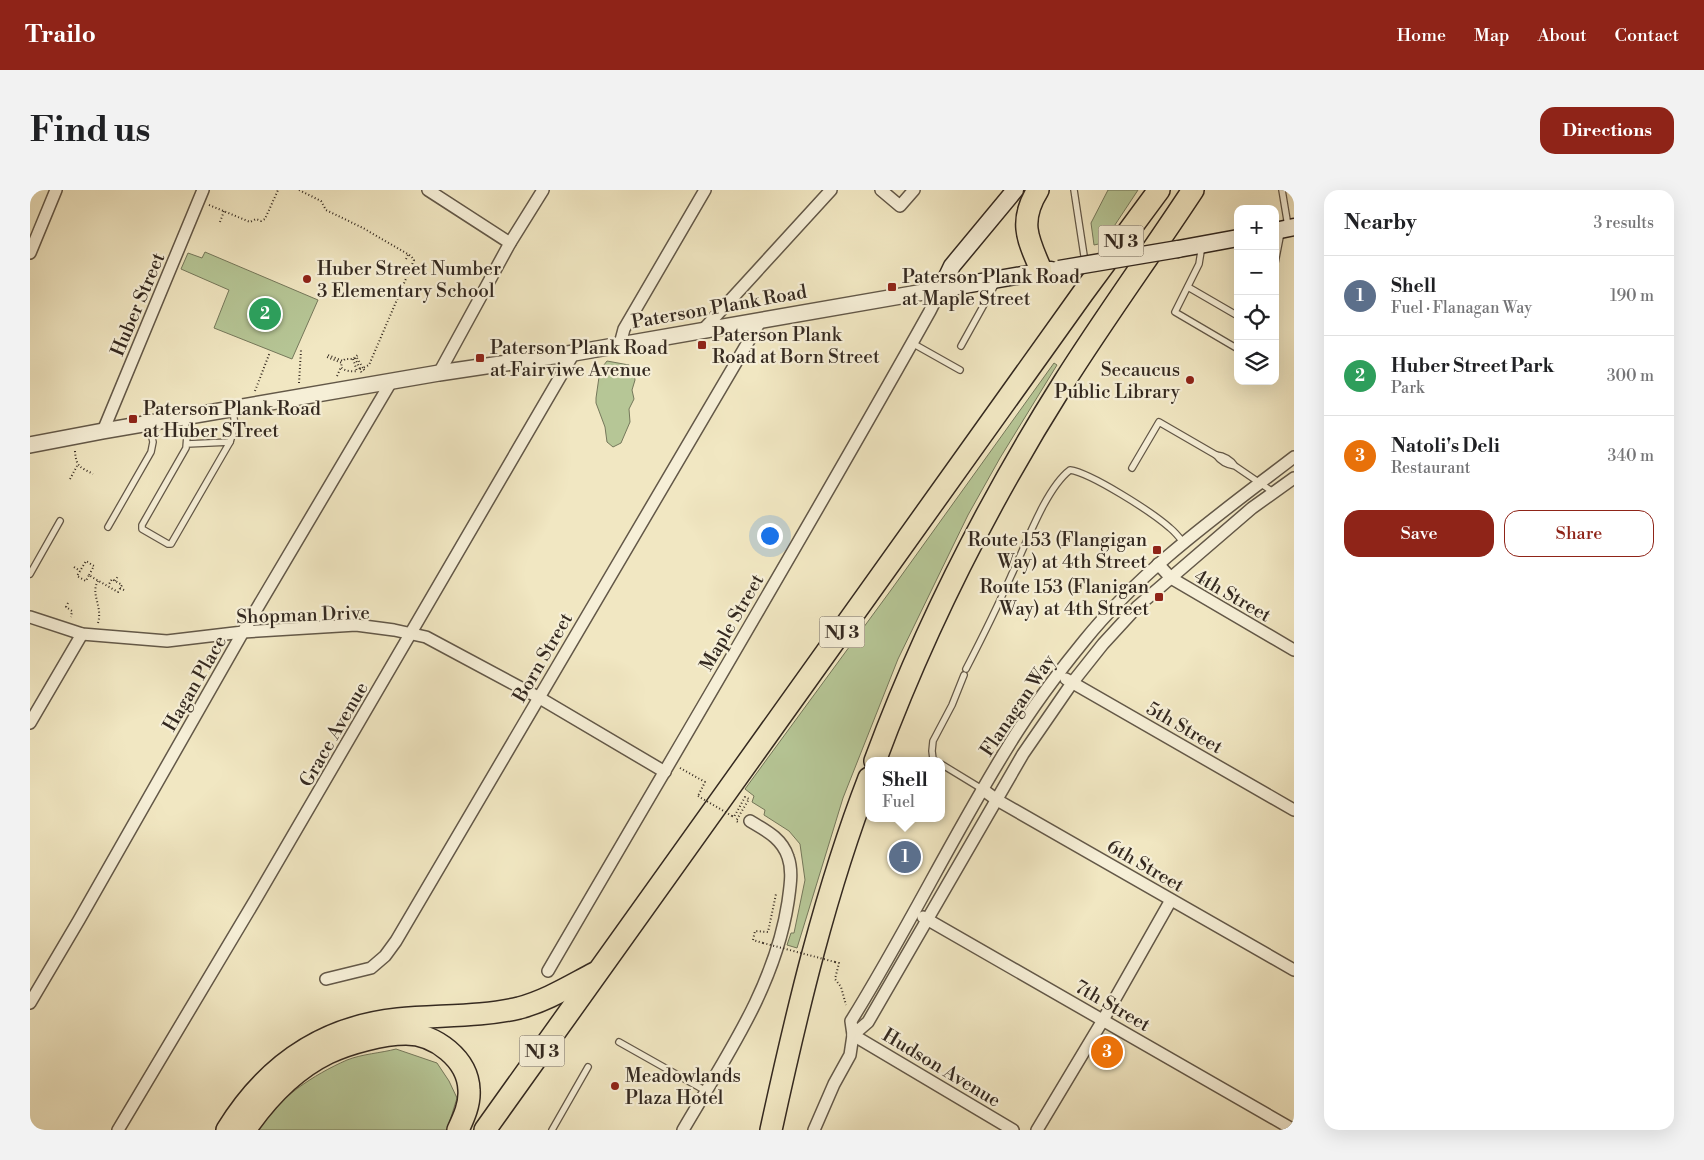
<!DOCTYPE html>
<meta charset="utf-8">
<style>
:root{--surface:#fff;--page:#f2f2f2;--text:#202124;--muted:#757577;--line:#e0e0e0;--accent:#8f2418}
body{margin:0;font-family:"Libre Bodoni",serif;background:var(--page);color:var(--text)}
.controls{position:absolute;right:15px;top:15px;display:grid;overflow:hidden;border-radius:10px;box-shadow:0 5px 20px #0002}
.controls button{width:45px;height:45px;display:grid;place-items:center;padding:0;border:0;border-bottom:1px solid var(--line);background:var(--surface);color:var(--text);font:25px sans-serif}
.you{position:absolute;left:739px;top:345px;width:18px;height:18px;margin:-12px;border:4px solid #fff;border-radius:50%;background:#1a73e8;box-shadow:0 0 0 8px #1a73e833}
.badge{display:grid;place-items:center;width:32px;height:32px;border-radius:50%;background:var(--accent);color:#fff;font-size:16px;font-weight:700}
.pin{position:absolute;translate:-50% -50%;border:2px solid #fff;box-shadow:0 1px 5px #0006}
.popup{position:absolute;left:835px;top:567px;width:80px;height:65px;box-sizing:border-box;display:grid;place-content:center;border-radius:10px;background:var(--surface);filter:drop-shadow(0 1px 4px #0005);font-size:16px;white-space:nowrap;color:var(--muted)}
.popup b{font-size:19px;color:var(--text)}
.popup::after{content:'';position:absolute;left:50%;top:100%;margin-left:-10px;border:10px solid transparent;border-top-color:var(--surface)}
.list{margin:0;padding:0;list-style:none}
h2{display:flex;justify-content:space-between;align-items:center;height:65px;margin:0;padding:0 20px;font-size:21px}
h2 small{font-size:16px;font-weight:400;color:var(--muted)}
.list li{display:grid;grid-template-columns:32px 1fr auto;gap:15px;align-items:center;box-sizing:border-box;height:80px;padding:0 20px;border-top:1px solid var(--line)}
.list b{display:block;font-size:19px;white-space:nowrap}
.list p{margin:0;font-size:16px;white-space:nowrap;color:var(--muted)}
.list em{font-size:16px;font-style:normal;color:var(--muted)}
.actions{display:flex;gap:10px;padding:15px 20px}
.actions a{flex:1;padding:11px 0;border:1px solid var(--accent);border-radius:15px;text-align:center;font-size:18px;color:var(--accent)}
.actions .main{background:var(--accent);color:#fff}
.icon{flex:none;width:28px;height:28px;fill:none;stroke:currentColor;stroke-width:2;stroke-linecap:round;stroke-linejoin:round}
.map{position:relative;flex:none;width:1264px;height:940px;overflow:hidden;border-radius:15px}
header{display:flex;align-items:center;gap:30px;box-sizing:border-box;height:70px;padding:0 25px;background:var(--accent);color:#fff}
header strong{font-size:24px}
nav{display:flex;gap:28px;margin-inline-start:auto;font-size:18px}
.intro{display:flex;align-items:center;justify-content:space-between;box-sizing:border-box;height:120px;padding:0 30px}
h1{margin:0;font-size:35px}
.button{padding:12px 22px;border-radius:15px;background:var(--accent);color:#fff;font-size:18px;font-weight:700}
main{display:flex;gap:30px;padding:0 30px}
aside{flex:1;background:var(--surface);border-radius:15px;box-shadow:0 5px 20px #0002}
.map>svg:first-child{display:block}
.green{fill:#b6c696;stroke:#75785b}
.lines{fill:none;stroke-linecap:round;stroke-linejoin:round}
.service-casing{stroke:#635848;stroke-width:8}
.minor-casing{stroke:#635848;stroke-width:14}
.tertiary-casing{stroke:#635848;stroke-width:18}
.secondary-casing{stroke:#342920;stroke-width:19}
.motorway-casing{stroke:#342920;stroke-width:24}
.path{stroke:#342920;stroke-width:2;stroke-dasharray:1 2.5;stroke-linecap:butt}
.service{stroke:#f6efd7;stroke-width:5.5}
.minor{stroke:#f6efd7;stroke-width:11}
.tertiary{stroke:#f6efd7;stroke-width:15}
.secondary{stroke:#f6efd7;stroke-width:16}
.motorway{stroke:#f1e7c2;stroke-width:21}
.secondary-bridge-casing{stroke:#342920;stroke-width:19;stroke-linecap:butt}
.path-bridge{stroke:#342920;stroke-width:2;stroke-dasharray:1 2.5;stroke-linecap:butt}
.secondary-bridge{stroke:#f6efd7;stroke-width:16}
.poi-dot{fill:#8f2418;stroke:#f6efd7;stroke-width:2}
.labels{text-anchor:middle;stroke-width:4.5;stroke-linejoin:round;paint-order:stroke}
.shield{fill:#f6efd7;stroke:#6e6457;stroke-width:1}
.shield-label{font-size:18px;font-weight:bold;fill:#342920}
.poi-label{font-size:19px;fill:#342920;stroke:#f6efd7;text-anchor:start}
.street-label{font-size:19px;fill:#342920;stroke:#f6efd7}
</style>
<header>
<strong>Trailo</strong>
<nav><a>Home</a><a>Map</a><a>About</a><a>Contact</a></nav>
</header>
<div class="intro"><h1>Find us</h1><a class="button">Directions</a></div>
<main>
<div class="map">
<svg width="1264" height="940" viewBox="0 0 1264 940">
<rect width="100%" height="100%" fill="#f1e7c2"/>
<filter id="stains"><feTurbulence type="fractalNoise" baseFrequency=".004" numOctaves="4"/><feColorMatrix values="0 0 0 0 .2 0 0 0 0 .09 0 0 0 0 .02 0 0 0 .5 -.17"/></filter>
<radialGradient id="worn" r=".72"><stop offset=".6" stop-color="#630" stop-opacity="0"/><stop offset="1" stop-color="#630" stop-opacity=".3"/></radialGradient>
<g class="green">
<polygon points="1078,0 1108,0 1073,53 1064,55 1061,33"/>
<polygon points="175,62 288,110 262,169 184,138 199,100 151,79 158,63 172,68"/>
<polygon points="577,171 599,175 603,178 605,190 602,200 604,209 599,219 600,232 591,253 583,257 577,252 575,237 566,213 566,208 570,180"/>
<polygon points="1024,173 1027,175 970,268 938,325 868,469 813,608 767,758 757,755 761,743 764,743 775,690 770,654 759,641 734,625 735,620 722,612 724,606 715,599 861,400"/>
<path d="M366 859 407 873 419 891 427 908 417 940H227C248 908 283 885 317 870 332 864 351 863 366 859Z"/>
</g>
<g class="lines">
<defs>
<g id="service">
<polyline points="1044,0 1055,72"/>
<polyline points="1252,0 1258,36"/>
<polyline points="1172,55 1169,74 1145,122 1208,159"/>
<polyline points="1245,73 1251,42"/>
<polyline points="1158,97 1208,126"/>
<polyline points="882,153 930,180"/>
<polyline points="931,156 966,93"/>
<polyline points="154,227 157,245 156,258 112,335 112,339 138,354 141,354 200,252 157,254"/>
<polyline points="200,252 205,236 203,220"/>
<path d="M1205 276C1197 275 1191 272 1186 265 1195 266 1200 269 1205 276L1243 302"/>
<polyline points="1102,278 1129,232 1186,265"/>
<polyline points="78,337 121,262 123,252 119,234"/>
<polyline points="0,384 30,331"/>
<path d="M936 479C952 448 967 418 981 386 995 357 1015 299 1040 280 1061 283 1122 322 1140 338 1145 342 1149 347 1153 352"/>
<polyline points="906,571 903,569 902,561 903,551 922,515 934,485"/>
<polyline points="911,574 952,599"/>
<polyline points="589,852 676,901"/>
<polyline points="522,940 558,877"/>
</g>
<g id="minor">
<polyline points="398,0 480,53"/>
<polyline points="851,0 870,16 884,0"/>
<polyline points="0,63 26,0"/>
<polyline points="673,140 801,0"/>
<polyline points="590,154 594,139 675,0"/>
<polyline points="409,183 480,53 513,0"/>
<polyline points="73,241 173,0"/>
<polyline points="1128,374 1141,388 1264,460"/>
<polyline points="0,427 52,444 137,451 213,442 326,435 364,440 396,447 508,507 635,582"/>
<polyline points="1036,489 1264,620"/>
<polyline points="0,533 52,444"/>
<polyline points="952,599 967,610 1264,780"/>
<polyline points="893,727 1264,940"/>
<path d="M518 781C646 561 776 343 900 121L911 99"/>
<polyline points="296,789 341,778 355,766 366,751 731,130"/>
<polyline points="0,813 49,730 213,442 361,192"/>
<polyline points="823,845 838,832 993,564 1042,493 1073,454 1107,417 1222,318 1264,288"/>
<polyline points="823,845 983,940"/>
<polyline points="88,940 227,707 544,163"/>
<path d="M653 940C695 868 745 797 758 712 760 697 763 681 758 667 752 648 735 640 720 631"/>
<path d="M784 940 804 894 820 865 823 845 821 831C877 741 923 645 979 555 1001 519 1027 484 1054 451 1113 378 1190 324 1264 267"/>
<polyline points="1007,940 1073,830 1141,710"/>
</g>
<polyline id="tertiary" points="0,255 73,241 409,183 544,163 911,99"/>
<g id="secondary">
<polyline points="1245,41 1264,37"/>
<polyline points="1148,59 1208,48"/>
<polyline points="911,99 922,76 985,0"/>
<polyline points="911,99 1021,80"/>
</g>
<g id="motorway">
<path d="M1008 0C988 32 998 50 1012 82"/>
<path d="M845 571C894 439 959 311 1034 192 1075 127 1121 64 1163 0"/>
<path d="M197 940C237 875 292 837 368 829 408 825 450 827 489 818 516 811 540 796 565 783"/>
<path d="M215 940C237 908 263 880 298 863 319 853 353 844 376 844 405 844 438 869 439 900 440 914 434 927 428 940"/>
<polyline points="455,940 1053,103 1129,0"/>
<path d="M741 940C767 821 795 702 839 588"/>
</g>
</defs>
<use href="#service" class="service-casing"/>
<use href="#minor" class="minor-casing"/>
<use href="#tertiary" class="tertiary-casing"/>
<use href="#secondary" class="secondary-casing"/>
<use href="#motorway" class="motorway-casing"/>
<g class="path">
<polyline points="269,0 291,11 296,20 333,38 381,66 384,70 339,175 333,178 335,182"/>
<polyline points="179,15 220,32 226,29 231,31 235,29 248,0"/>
<polyline points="190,32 194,21"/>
<polyline points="376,69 378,65"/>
<polyline points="325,168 330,179"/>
<polyline points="327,168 333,178 330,179 332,184"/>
<path d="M323 169 327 181C321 182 314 181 311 177L312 173 297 167 298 165 313 171 315 169H323L329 164"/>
<polyline points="307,186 311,177"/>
<polyline points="269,193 271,160"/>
<polyline points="225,201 240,162"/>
<path d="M45 261C46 277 50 277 63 284"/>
<polyline points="40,289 47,276"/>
<polyline points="44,377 50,381"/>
<path d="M59 385 64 376 56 371 47 386 56 391 59 385C68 391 78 396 88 402L92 395 82 389 78 396"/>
<polyline points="85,391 88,386"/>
<polyline points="90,398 96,401"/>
<polyline points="38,413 36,417 42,421 41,427"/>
<path d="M68 433C73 416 60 404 68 391"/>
<polyline points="650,578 675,592 668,606"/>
<polyline points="702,626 704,627 715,607 719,609 706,631 708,632"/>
<polyline points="733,753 723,750 725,741 738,742 746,704"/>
<polyline points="805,772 809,773 805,789 811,797 816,815"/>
</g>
<use href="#service" class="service"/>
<use href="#minor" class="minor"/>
<use href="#tertiary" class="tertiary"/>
<use href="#secondary" class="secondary"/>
<use href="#motorway" class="motorway"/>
<defs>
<polyline id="secondary-bridge" points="1029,79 1148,59"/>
</defs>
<use href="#secondary-bridge" class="secondary-bridge-casing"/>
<g class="path-bridge">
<polyline points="668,606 702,626"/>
<polyline points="733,753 805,772"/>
</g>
<use href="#secondary-bridge" class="secondary-bridge"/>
</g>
<g class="poi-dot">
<circle cx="277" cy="89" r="5"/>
<rect x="857" y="92" width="10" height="10" rx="2.5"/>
<rect x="667" y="150" width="10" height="10" rx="2.5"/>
<rect x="445" y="163" width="10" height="10" rx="2.5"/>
<circle cx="1160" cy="190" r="5"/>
<rect x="98" y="224" width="10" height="10" rx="2.5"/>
<rect x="1122" y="355" width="10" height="10" rx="2.5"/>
<rect x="1124" y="402" width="10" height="10" rx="2.5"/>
<circle cx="585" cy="896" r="5"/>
</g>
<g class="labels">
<g class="shield">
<rect x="1068.5" y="35.5" width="45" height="31" rx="4"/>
<rect x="789.5" y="426.5" width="45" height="31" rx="4"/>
<rect x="489.5" y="845.5" width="45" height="31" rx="4"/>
</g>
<g class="shield-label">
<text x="1091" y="57">NJ 3</text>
<text x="812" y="448">NJ 3</text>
<text x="512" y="867">NJ 3</text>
</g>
<g class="poi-label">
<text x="287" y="85">Huber Street Number<tspan x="287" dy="22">3 Elementary School</tspan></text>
<text x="872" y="93">Paterson Plank Road<tspan x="872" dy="22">at Maple Street</tspan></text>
<text x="682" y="151">Paterson Plank<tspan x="682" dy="22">Road at Born Street</tspan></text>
<text x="460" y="164">Paterson Plank Road<tspan x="460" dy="22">at Fairviwe Avenue</tspan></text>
<text x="1150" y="186" text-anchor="end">Secaucus<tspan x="1150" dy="22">Public Library</tspan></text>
<text x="113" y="225">Paterson Plank Road<tspan x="113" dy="22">at Huber STreet</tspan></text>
<text x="1117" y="356" text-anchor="end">Route 153 (Flangigan<tspan x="1117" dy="22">Way) at 4th Street</tspan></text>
<text x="1119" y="403" text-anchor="end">Route 153 (Flanigan<tspan x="1119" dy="22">Way) at 4th Street</tspan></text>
<text x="595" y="892">Meadowlands<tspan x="595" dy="22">Plaza Hotel</tspan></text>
</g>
<g class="street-label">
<text transform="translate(107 114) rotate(-67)" y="7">Huber Street</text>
<text transform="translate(689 116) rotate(-10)" y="7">Paterson Plank Road</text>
<text transform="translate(1203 405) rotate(30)" y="7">4th Street</text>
<text transform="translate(273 424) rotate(-2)" y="7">Shopman Drive</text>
<text transform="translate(701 432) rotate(-60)" y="7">Maple Street</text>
<text transform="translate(512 467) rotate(-60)" y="7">Born Street</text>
<text transform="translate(164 493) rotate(-60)" y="7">Hagan Place</text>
<text transform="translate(987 515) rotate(-56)" y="7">Flanagan Way</text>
<text transform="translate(1155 537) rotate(30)" y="7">5th Street</text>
<text transform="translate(303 544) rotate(-60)" y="7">Grace Avenue</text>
<text transform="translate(1116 675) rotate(30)" y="7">6th Street</text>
<text transform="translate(1083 815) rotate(30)" y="7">7th Street</text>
<text transform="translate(912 877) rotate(31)" y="7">Hudson Avenue</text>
</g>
</g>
<rect width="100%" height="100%" filter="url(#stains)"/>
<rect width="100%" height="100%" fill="url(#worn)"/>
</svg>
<div class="controls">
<button>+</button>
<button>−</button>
<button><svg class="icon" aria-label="locate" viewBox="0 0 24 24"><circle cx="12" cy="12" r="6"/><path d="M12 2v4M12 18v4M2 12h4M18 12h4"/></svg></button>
<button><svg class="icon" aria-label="layers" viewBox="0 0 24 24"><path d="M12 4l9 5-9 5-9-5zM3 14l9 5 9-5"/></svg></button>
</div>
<div class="you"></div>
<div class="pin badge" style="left:875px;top:667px;background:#5c6f8a">1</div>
<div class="popup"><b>Shell</b>Fuel</div>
<div class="pin badge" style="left:235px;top:124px;background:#2e9e5b">2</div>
<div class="pin badge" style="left:1077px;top:862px;background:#e8710a">3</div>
</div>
<aside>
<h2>Nearby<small>3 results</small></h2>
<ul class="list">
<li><span class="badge" style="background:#5c6f8a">1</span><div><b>Shell</b><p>Fuel · Flanagan Way</p></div><em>190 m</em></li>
<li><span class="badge" style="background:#2e9e5b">2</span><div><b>Huber Street Park</b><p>Park</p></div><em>300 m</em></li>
<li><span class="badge" style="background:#e8710a">3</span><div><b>Natoli's Deli</b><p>Restaurant</p></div><em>340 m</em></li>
</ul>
<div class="actions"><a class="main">Save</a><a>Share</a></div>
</aside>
</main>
